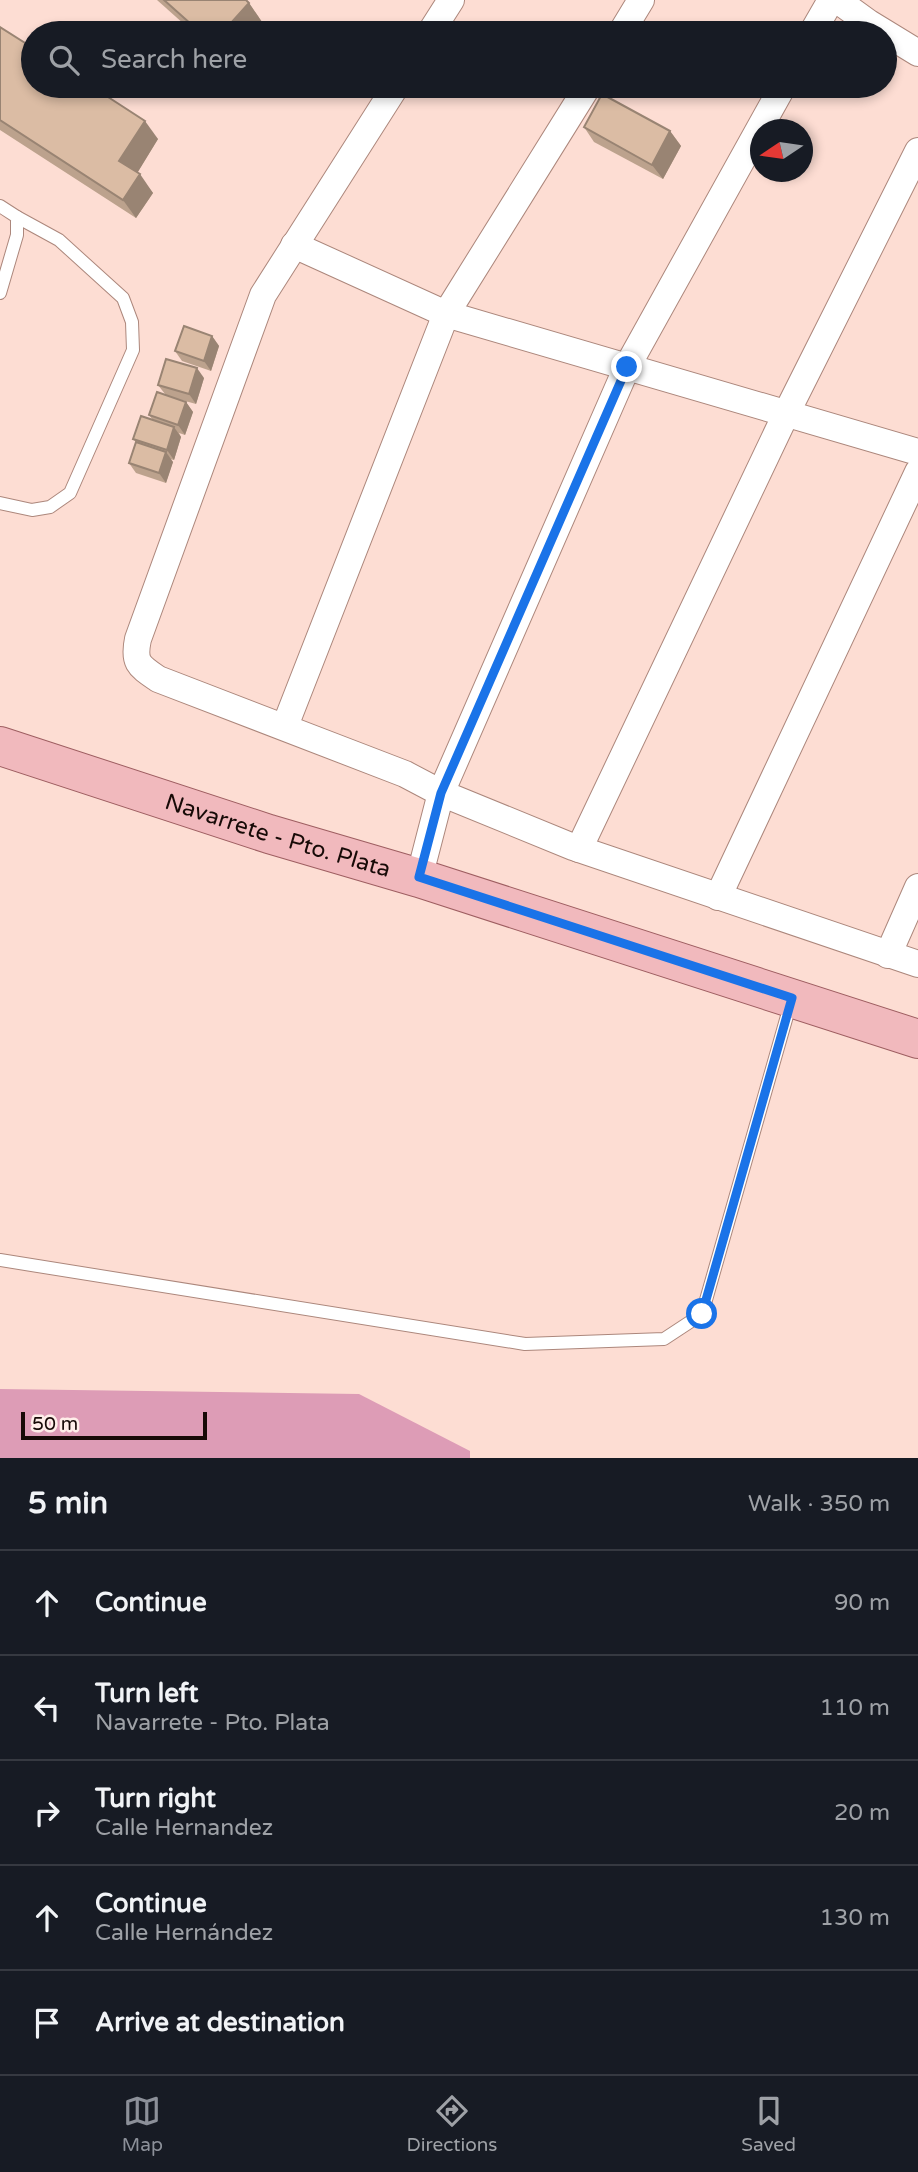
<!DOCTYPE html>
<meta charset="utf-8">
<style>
:root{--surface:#171b24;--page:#242831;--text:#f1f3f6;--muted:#9ea1a6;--line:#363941;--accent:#8c9099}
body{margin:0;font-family:"Varela Round",sans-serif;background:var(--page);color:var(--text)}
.compass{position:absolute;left:750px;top:119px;width:63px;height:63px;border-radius:50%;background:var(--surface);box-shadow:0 4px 10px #0003;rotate:257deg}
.scale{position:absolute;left:21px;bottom:18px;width:186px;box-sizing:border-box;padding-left:7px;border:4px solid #170a07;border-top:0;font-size:19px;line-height:24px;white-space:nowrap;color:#170a07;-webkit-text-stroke:5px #ffeee9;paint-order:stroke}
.stop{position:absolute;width:21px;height:21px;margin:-16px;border:5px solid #1a73e8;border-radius:50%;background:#fff}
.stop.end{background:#1a73e8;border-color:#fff;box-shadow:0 2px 7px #0008}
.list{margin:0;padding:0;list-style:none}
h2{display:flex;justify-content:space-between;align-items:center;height:91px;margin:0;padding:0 28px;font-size:30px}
h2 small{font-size:23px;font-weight:400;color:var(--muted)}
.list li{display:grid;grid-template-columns:46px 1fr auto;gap:21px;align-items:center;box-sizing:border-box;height:105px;padding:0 28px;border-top:2px solid var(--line)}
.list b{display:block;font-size:26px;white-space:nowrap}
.list p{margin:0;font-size:23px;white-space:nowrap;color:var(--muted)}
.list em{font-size:23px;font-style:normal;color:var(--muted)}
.icon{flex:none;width:38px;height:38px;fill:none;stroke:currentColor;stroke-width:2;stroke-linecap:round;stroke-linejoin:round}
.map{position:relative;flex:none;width:918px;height:1458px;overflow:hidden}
.search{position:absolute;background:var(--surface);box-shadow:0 4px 10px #0003;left:21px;right:21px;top:21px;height:77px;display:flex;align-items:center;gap:18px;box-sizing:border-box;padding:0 24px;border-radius:38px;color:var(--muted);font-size:26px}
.sheet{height:616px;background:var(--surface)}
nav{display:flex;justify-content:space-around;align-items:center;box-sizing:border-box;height:98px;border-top:2px solid var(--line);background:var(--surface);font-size:19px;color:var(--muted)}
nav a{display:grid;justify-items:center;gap:4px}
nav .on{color:var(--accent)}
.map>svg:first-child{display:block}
.water{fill:#dd9cb6}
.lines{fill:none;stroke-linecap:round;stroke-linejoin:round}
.lane-casing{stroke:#ac877c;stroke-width:14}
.street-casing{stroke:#ac877c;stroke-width:28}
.primary-casing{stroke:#9e5e61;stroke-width:40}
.lane{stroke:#fff;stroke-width:12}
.street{stroke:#fff;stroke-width:26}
.primary{stroke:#f1b9bd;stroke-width:38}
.wall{fill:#bca28d}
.shaded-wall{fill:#998473}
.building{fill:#dbbca4;stroke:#998473;stroke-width:2}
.route{stroke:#1a73e8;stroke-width:9}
.labels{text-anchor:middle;stroke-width:5;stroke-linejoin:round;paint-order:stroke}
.street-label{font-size:23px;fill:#170a07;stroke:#ffeee9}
</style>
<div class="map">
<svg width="918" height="1458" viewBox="0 0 918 1458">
<rect width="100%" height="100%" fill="#fdddd3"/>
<polygon class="water" points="0,1389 359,1394 470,1451 470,1458 0,1458"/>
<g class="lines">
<defs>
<g id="lane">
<polyline points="0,206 17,217 17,235 0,293"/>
<polyline points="0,503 32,510 50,507 70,493 133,350 132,322 123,298 59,240 17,217"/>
<polyline points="0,1260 525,1344 664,1339 702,1314 791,1002"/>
</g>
<g id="street">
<polyline points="837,0 869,23 918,53"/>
<polyline points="430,33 451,0"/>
<polyline points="621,33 641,0"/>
<polyline points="812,33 831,0"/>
<path d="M396 86 263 295 138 639C133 663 139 666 158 679L405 774 441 793 573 847 918 964"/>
<polyline points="294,245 446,314 918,452"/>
<polyline points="285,726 446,314 588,86"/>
<polyline points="579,849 786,414 918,151"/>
<polyline points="419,878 441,793 627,367 783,86"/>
<polyline points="718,897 918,472"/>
<polyline points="888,955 918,887"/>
</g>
<g id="primary">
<path id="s1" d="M0 746 269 834 419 878 918 1039"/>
</g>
</defs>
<use href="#lane" class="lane-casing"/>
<use href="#street" class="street-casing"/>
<use href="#primary" class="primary-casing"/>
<use href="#lane" class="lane"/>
<use href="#street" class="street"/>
<use href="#primary" class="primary"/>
</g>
<g class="wall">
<polygon points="157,0 246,0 249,3 262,22 252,33 194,33"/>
<polygon points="0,27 158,139 137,173 153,193 136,218 0,130"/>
<polygon points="584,127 670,131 681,146 663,179 594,142"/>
<polygon points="212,336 219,346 211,371 182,361 175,351"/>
<polygon points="204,378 196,404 178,399 186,402 193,412 185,435 179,433 181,437 174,460 170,459 173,462 166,483 136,473 129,463 136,442 133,439 152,419 149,415 165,394 158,385"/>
</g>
<g class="shaded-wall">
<polygon points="249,3 262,22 252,33 222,33"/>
<polygon points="145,121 158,139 133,180 119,161"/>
<polygon points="670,131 681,146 663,179 652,165"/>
<polygon points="140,174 153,193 136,218 123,200"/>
<polygon points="212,336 219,346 211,371 204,361"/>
<polygon points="197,368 204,378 196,404 189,394"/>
<polygon points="186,402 193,412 185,435 178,425"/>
<polygon points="174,427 181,437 174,460 167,450"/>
<polygon points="166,452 173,462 166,483 159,473"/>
</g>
<g class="building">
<polygon points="164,0 246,0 249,3 222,33 201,33"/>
<polygon points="345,23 364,33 339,33"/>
<polygon points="0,27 33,48 33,86 91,86 145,121 119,161 140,174 123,200 0,120"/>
<polygon points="602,94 670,131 652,165 584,127"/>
<polygon points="184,326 212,336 204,361 175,351"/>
<polygon points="166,359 197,368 189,394 158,385"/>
<polygon points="157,392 186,402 178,425 149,415"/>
<polygon points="141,416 174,427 167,450 133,439"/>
<polygon points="136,442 166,452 159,473 129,463"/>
</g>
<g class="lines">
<polyline class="route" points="627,367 441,793 419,877 792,998 702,1314"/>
</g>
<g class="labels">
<g class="street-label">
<text dy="8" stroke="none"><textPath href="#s1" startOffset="292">Navarrete - Pto. Plata</textPath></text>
</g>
</g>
</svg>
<svg class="compass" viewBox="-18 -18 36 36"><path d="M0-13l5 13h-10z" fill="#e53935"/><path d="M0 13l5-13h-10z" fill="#9ea1a6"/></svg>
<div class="scale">50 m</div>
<div class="stop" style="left:702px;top:1314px"></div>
<div class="stop end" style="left:627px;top:367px"></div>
<div class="search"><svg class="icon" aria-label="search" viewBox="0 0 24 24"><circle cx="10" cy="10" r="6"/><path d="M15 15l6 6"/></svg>Search here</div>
</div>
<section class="sheet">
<h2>5 min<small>Walk · 350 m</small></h2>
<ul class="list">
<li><svg class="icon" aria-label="ahead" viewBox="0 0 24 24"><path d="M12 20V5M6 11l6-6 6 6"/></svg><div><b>Continue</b></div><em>90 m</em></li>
<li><svg class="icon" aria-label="left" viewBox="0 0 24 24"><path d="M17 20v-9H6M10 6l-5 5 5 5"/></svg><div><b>Turn left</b><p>Navarrete - Pto. Plata</p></div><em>110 m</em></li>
<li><svg class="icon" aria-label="right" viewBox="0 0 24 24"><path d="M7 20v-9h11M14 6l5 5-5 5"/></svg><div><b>Turn right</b><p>Calle Hernandez</p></div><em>20 m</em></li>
<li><svg class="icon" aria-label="ahead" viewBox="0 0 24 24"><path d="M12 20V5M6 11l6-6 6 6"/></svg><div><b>Continue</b><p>Calle Hernández</p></div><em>130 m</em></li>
<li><svg class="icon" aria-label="arrive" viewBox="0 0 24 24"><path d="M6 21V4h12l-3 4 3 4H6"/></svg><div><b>Arrive at destination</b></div></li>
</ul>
</section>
<nav>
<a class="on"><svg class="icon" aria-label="map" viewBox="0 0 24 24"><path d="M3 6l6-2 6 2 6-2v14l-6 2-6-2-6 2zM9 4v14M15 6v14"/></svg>Map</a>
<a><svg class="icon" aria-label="directions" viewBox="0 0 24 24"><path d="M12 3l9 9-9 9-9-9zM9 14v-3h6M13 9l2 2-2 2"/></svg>Directions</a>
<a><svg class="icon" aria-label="saved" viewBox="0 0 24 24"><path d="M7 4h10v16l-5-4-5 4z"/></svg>Saved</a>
</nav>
